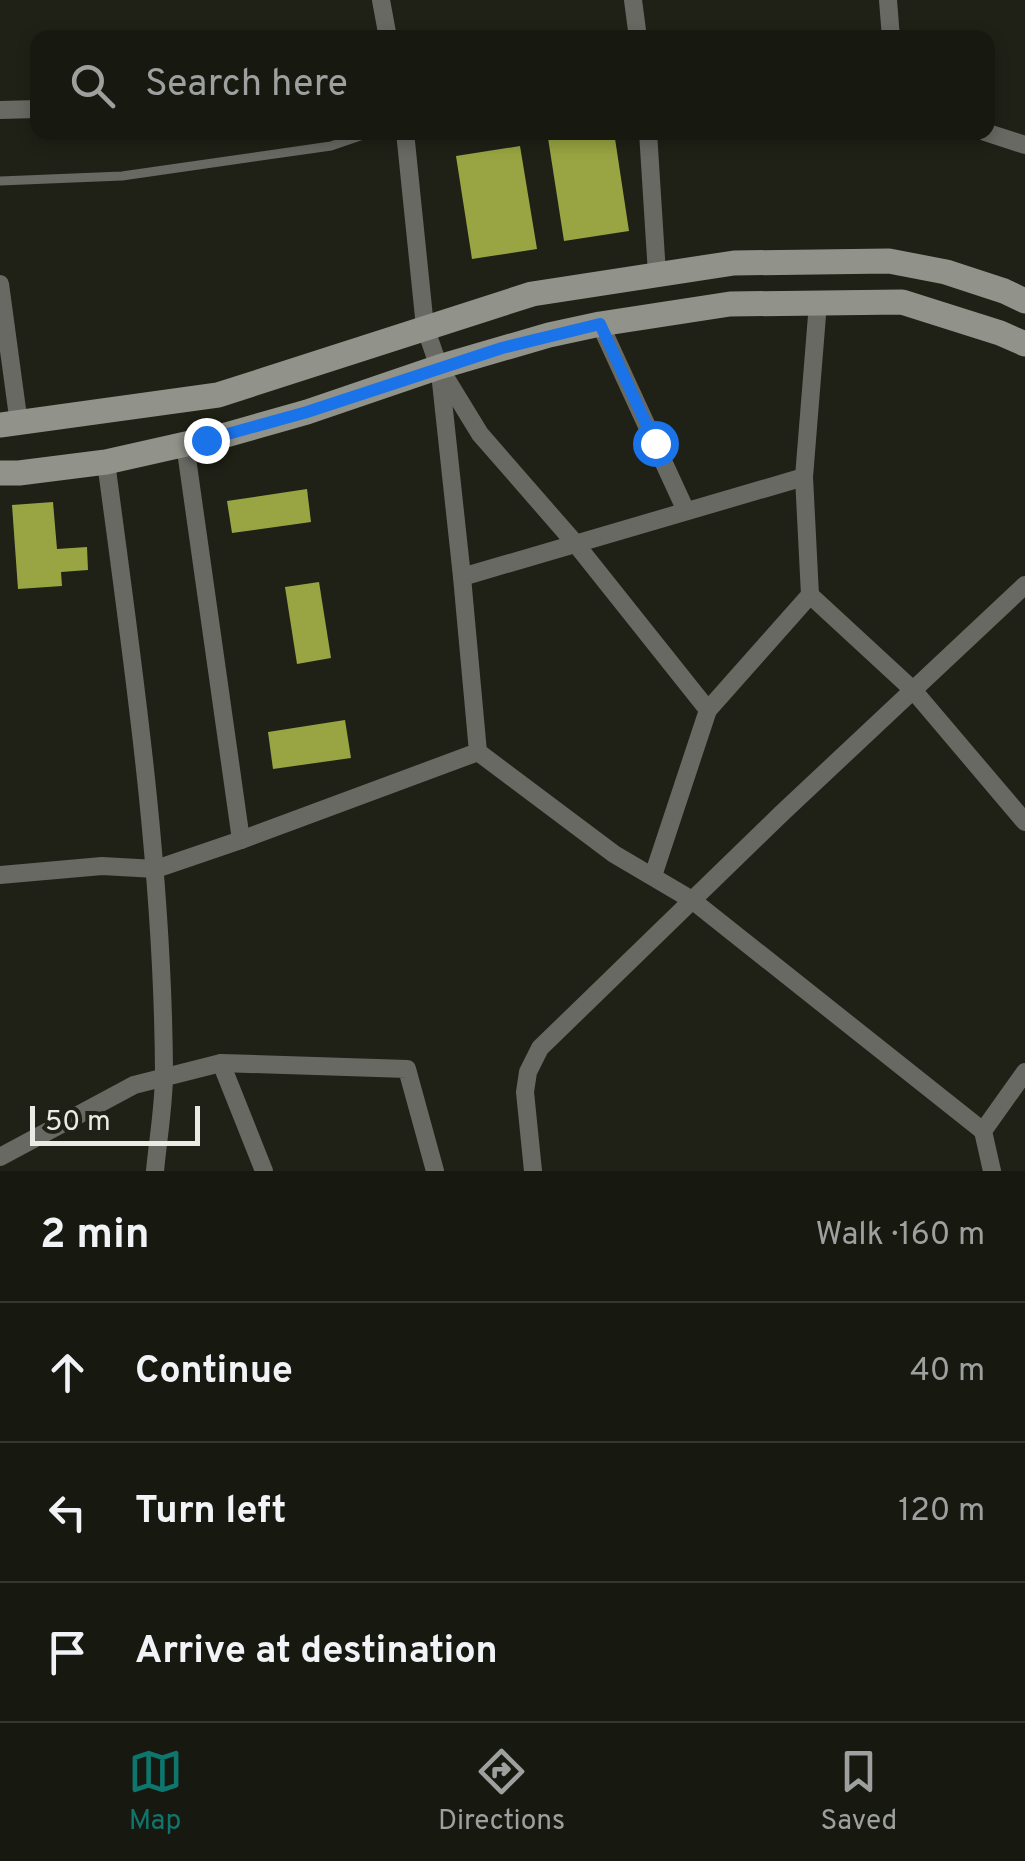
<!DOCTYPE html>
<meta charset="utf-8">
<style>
:root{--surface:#171910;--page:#24261e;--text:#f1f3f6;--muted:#9ea09f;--line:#363830;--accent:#0f766e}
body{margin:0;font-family:Overpass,sans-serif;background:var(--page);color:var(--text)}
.scale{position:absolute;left:30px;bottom:25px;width:170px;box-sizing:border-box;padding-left:10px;border:5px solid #eaebe4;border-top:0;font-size:28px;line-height:35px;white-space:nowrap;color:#eaebe4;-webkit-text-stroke:8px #1f2116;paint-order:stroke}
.stop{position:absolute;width:30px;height:30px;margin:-22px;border:8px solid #1a73e8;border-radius:50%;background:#fff}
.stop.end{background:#1a73e8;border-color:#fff;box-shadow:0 2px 10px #0008}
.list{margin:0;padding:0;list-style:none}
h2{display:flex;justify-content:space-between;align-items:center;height:130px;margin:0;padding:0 40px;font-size:42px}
h2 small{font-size:32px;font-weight:400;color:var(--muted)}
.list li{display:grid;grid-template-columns:65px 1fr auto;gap:30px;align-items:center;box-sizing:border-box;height:140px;padding:0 40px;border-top:2px solid var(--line)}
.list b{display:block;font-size:38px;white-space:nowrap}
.list em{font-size:32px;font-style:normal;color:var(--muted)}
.icon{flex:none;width:55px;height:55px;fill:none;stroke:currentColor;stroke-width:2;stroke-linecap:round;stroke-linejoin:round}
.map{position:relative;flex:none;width:1025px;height:1171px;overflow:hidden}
.search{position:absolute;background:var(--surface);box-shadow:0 5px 15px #0003;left:30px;right:30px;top:30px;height:110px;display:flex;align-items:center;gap:25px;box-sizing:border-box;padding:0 35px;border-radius:20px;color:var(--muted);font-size:38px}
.sheet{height:550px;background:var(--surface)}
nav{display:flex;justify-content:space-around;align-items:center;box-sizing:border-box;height:140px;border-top:2px solid var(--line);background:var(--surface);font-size:28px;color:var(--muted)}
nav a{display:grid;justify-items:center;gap:5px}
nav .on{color:var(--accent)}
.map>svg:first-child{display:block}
.building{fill:#99a542}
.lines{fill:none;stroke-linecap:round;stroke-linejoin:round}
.lane{stroke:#686963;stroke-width:9}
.street{stroke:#686963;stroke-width:18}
.secondary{stroke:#91938a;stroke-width:25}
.route{stroke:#1a73e8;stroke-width:12}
</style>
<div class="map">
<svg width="1025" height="1171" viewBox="0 0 1025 1171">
<rect width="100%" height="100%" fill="#1f2116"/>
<g class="building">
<polygon points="581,132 614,132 629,231 564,241 548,138"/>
<polygon points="520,146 537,249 472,259 456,156"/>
<polygon points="307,489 311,522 232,533 227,501"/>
<polygon points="53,502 57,549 87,547 88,570 61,572 62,586 18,589 12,505"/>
<polygon points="319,582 331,658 297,664 285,587"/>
<polygon points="345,720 351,758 273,769 268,732"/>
</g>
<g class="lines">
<polyline class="lane" points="0,181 122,176 331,146 372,132"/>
<g class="street">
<polyline points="381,0 388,38"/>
<polyline points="633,0 638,38"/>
<polyline points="888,0 891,38"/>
<polyline points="0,110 38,109"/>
<polyline points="405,132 425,327 439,367 480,434 575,543 708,710"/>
<polyline points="648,132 657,274"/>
<polyline points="985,132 1025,145"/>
<polyline points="0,284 19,424"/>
<polyline points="600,324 686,511"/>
<polyline points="440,373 462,577"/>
<polyline points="185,444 241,840"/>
<path d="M106 462C133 665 163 868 164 1073 164 1105 158 1139 155 1171"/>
<polyline points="810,595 913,690 1025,822"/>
<polyline points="478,752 614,854 692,900 983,1131"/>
<polyline points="0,875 102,866 156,869 241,840 478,752 462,577 804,477 818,303"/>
<polyline points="653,876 708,710 810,595 804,477"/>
<polyline points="221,1063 264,1171"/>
<polyline points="0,1157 134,1085 221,1063 407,1069 435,1171"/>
<polyline points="533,1171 525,1092 528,1072 540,1048 781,814 1025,585"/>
<polyline points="992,1171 983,1131 1025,1072"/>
</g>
<g class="secondary">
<polyline points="0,425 218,395 532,294 734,263 889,261 946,272 1004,291 1025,301"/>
<polyline points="0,473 19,473 106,462 226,435 307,412 439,367 549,335 600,324 730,304 902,302 1000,333 1025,344"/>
</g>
</g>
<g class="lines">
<polyline class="route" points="206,440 307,412 502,348 600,324 655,443"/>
</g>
</svg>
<div class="scale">50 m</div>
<div class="stop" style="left:655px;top:443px"></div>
<div class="stop end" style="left:206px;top:440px"></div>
<div class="search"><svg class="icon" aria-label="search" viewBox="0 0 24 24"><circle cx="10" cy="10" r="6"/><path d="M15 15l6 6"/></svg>Search here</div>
</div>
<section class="sheet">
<h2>2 min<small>Walk · 160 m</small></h2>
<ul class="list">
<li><svg class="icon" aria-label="ahead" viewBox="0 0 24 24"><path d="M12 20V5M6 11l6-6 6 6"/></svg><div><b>Continue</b></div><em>40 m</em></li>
<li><svg class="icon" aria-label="left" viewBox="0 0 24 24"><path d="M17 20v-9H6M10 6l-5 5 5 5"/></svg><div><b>Turn left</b></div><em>120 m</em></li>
<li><svg class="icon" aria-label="arrive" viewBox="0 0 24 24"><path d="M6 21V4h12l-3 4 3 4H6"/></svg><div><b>Arrive at destination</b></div></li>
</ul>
</section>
<nav>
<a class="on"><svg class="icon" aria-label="map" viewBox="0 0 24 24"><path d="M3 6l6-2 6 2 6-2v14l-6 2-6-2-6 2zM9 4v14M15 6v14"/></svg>Map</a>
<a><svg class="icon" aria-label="directions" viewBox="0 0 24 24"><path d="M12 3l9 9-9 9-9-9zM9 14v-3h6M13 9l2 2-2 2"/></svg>Directions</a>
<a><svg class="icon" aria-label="saved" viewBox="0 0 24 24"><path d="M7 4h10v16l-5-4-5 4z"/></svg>Saved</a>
</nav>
